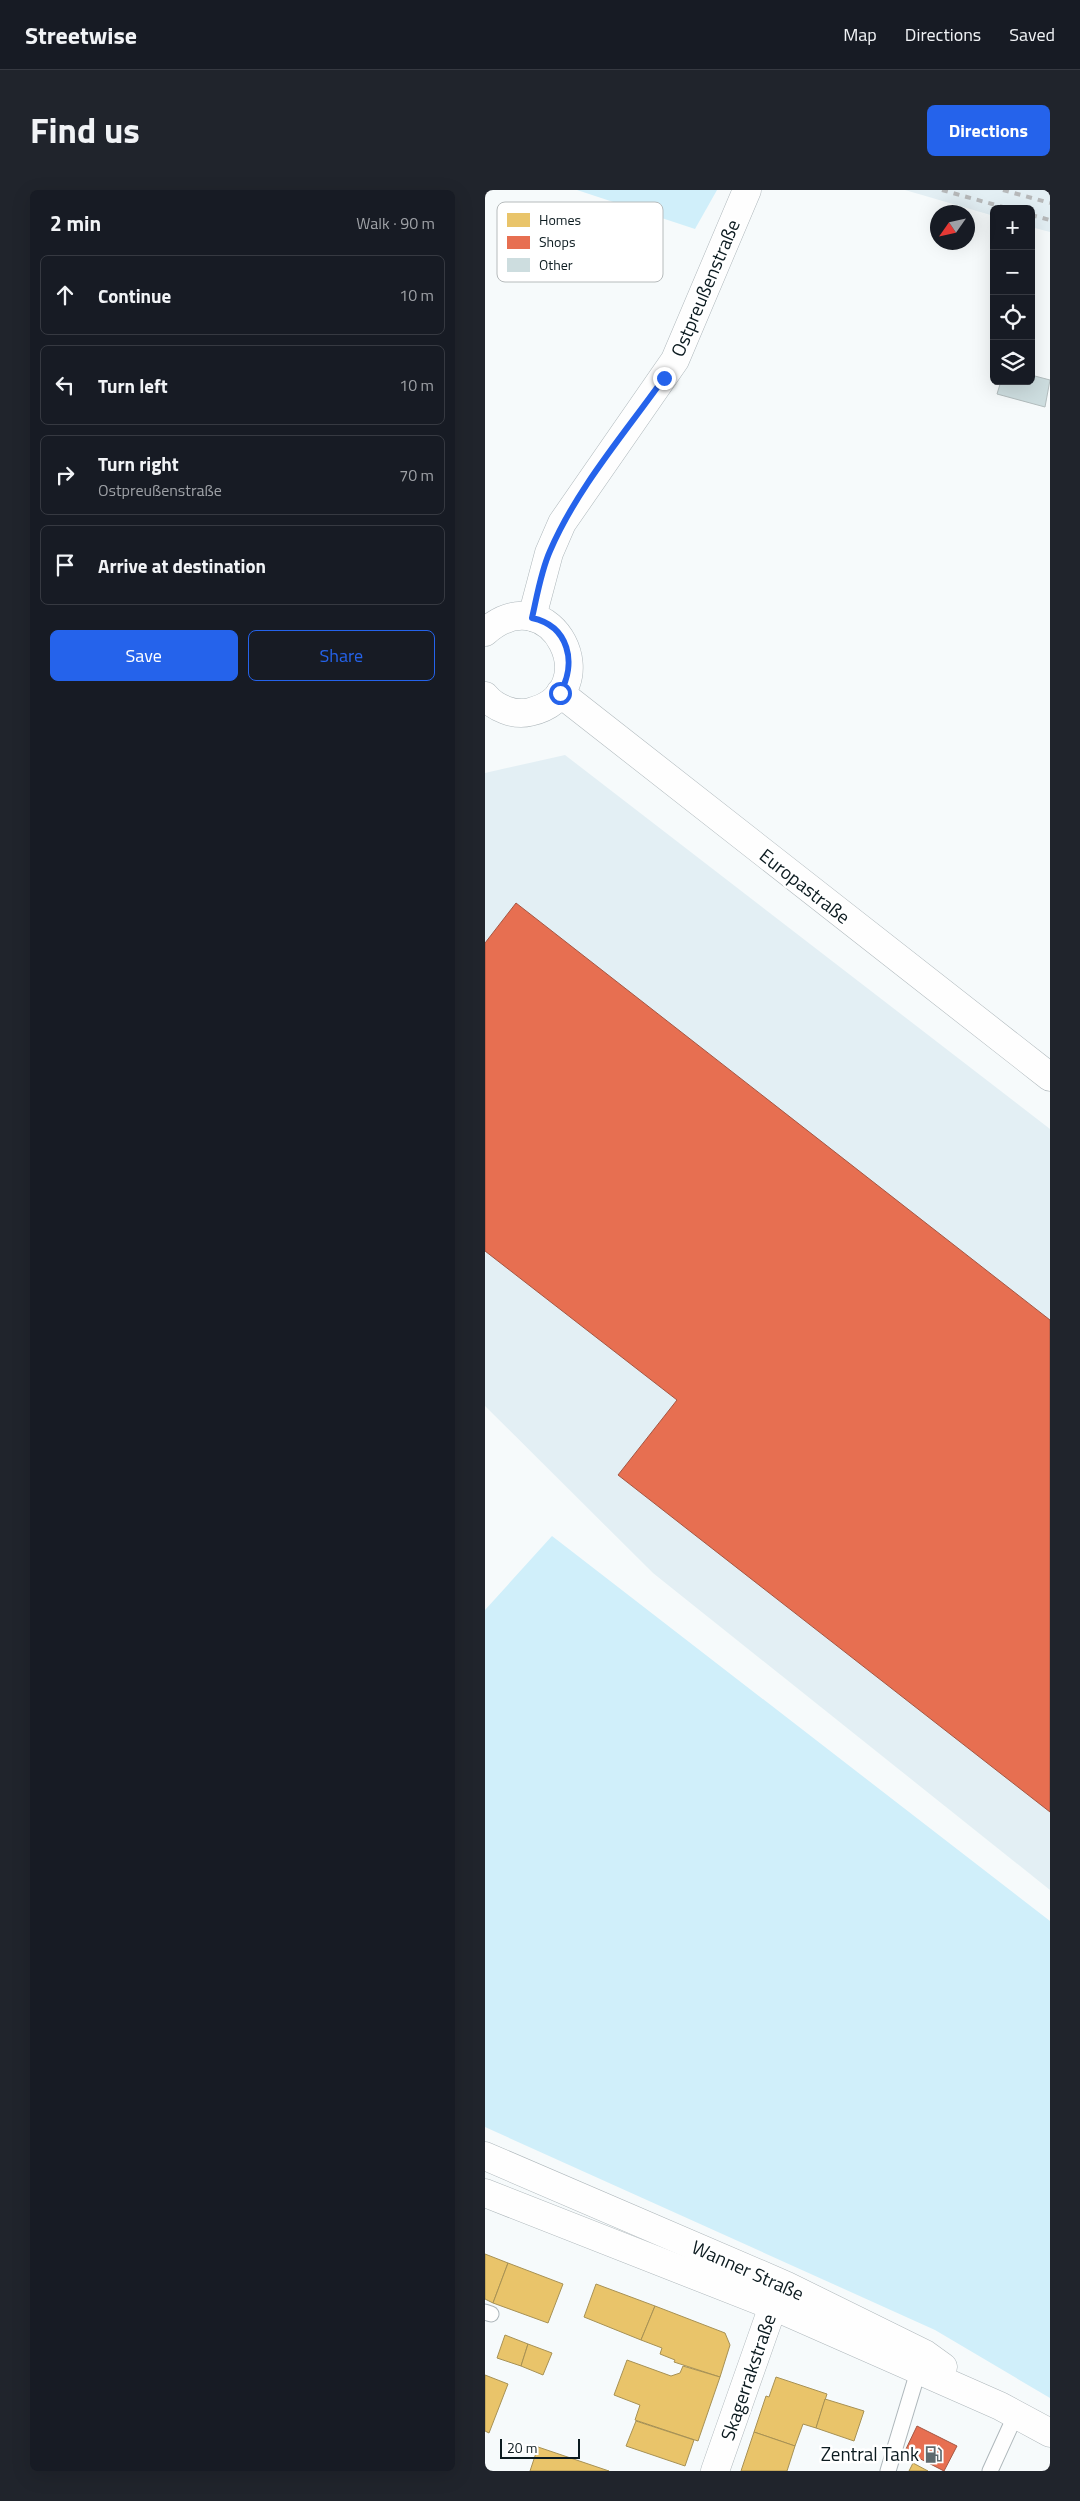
<!DOCTYPE html>
<meta charset="utf-8">
<style>
:root{--surface:#171b24;--page:#20242c;--text:#f1f3f6;--muted:#9ea1a6;--line:#363941;--accent:#2563eb}
body{margin:0;font-family:"Titillium Web",sans-serif;background:var(--page);color:var(--text)}
.controls{position:absolute;right:15px;top:15px;display:grid;overflow:hidden;border-radius:8px;box-shadow:0 5px 20px #0002}
.controls button{width:45px;height:45px;display:grid;place-items:center;padding:0;border:0;border-bottom:1px solid var(--line);background:var(--surface);color:var(--text);font:25px sans-serif}
.compass{position:absolute;left:445px;top:15px;width:45px;height:45px;border-radius:50%;background:var(--surface);box-shadow:0 5px 20px #0002;rotate:236deg}
.scale{position:absolute;left:15px;bottom:12px;width:80px;box-sizing:border-box;padding-left:5px;border:2px solid #0c1b20;border-top:0;font-size:14px;line-height:18px;white-space:nowrap;color:#0c1b20;-webkit-text-stroke:4px #fff;paint-order:stroke}
.stop{position:absolute;width:15px;height:15px;margin:-11px;border:4px solid #2563eb;border-radius:50%;background:#fff}
.stop.end{background:#2563eb;border-color:#fff;box-shadow:0 1px 5px #0008}
.list{margin:0;padding:0;list-style:none}
h2{display:flex;justify-content:space-between;align-items:center;height:65px;margin:0;padding:0 20px;font-size:21px}
h2 small{font-size:16px;font-weight:400;color:var(--muted)}
.list li{display:grid;grid-template-columns:32px 1fr auto;gap:15px;align-items:center;box-sizing:border-box;height:80px;margin:0 10px 10px;padding:0 10px;border:1px solid var(--line);border-radius:8px}
.list b{display:block;font-size:19px;white-space:nowrap}
.list p{margin:0;font-size:16px;white-space:nowrap;color:var(--muted)}
.list em{font-size:16px;font-style:normal;color:var(--muted)}
.actions{display:flex;gap:10px;padding:15px 20px}
.actions a{flex:1;padding:11px 0;border:1px solid var(--accent);border-radius:8px;text-align:center;font-size:18px;color:var(--accent)}
.actions .main{background:var(--accent);color:#fff}
.icon{flex:none;width:28px;height:28px;fill:none;stroke:currentColor;stroke-width:2;stroke-linecap:round;stroke-linejoin:round}
.map{position:relative;flex:none;width:565px;height:2281px;overflow:hidden;border-radius:8px}
header{display:flex;align-items:center;gap:30px;box-sizing:border-box;height:70px;padding:0 25px;background:var(--surface);border-bottom:1px solid var(--line)}
header strong{font-size:24px}
nav{display:flex;gap:28px;margin-inline-start:auto;font-size:18px}
.intro{display:flex;align-items:center;justify-content:space-between;box-sizing:border-box;height:120px;padding:0 30px}
h1{margin:0;font-size:35px}
.button{padding:12px 22px;border-radius:8px;background:var(--accent);color:#fff;font-size:18px;font-weight:700}
main{display:flex;gap:30px;padding:0 30px}
aside{flex:1;background:var(--surface);border-radius:8px;box-shadow:0 5px 20px #0002}
.map>svg:first-child{display:block}
.built{fill:#e3eff4}
.green{fill:#d0effa}
.homes{fill:#e9c46a;stroke:#a79154}
.shops{fill:#e76f51;stroke:#a55642}
.building{fill:#cddddf;stroke:#b2bcbd}
.lines{fill:none;stroke-linecap:round;stroke-linejoin:round}
.lane-casing{stroke:#aeb7bb;stroke-width:17}
.street-casing{stroke:#aeb7bb;stroke-width:29}
.secondary-casing{stroke:#aeb7bb;stroke-width:29}
.lane{stroke:#fefefe;stroke-width:15}
.street{stroke:#fefefe;stroke-width:28}
.secondary{stroke:#fefefe;stroke-width:28}
.rail{stroke:#b7b9ba;stroke-width:4;stroke-dasharray:6 6;stroke-linecap:butt}
.route{stroke:#2563eb;stroke-width:6}
.labels{text-anchor:middle;stroke-width:5;stroke-linejoin:round;paint-order:stroke}
.street-label{font-size:19px;fill:#0c1b20;stroke:#fff}
.poi-label{font-size:19px;fill:#0c1b20;stroke:#fff;text-anchor:end}
.key{fill:#fff;stroke:#b6bbbc;stroke-width:1}
.key-label{font-size:14px;fill:#0c1b20}
</style>
<header>
<strong>Streetwise</strong>
<nav><a>Map</a><a>Directions</a><a>Saved</a></nav>
</header>
<div class="intro"><h1>Find us</h1><a class="button">Directions</a></div>
<main>
<aside>
<h2>2 min<small>Walk · 90 m</small></h2>
<ul class="list">
<li><svg class="icon" aria-label="ahead" viewBox="0 0 24 24"><path d="M12 20V5M6 11l6-6 6 6"/></svg><div><b>Continue</b></div><em>10 m</em></li>
<li><svg class="icon" aria-label="left" viewBox="0 0 24 24"><path d="M17 20v-9H6M10 6l-5 5 5 5"/></svg><div><b>Turn left</b></div><em>10 m</em></li>
<li><svg class="icon" aria-label="right" viewBox="0 0 24 24"><path d="M7 20v-9h11M14 6l5 5-5 5"/></svg><div><b>Turn right</b><p>Ostpreußenstraße</p></div><em>70 m</em></li>
<li><svg class="icon" aria-label="arrive" viewBox="0 0 24 24"><path d="M6 21V4h12l-3 4 3 4H6"/></svg><div><b>Arrive at destination</b></div></li>
</ul>
<div class="actions"><a class="main">Save</a><a>Share</a></div>
</aside>
<div class="map">
<svg width="565" height="2281" viewBox="0 0 565 2281">
<rect width="100%" height="100%" fill="#f6fafb"/>
<g class="built">
<polygon points="420,0 565,0 565,42 546,37 546,19 509,19 509,26"/>
<polygon points="80,565 565,939 565,1700 168,1383 0,1216 0,583"/>
</g>
<g class="green">
<polygon points="92,0 232,0 210,39"/>
<polygon points="67,1346 565,1731 565,2208 450,2140 0,1937 0,1420"/>
</g>
<g class="homes">
<polygon points="0,2064 23,2073 8,2113 0,2109"/>
<polygon points="23,2073 78,2094 63,2133 8,2113"/>
<polygon points="111,2094 170,2116 156,2150 99,2127"/>
<polygon points="170,2116 240,2143 245,2155 235,2187 189,2172 190,2170 175,2164 177,2158 156,2150"/>
<polygon points="20,2145 43,2154 36,2176 12,2168"/>
<polygon points="43,2154 67,2163 58,2185 36,2176"/>
<polygon points="142,2170 186,2186 195,2183 198,2176 235,2187 213,2251 150,2230 155,2215 129,2205"/>
<polygon points="0,2185 23,2194 4,2243 0,2241"/>
<polygon points="291,2187 342,2204 331,2238 318,2234 310,2256 269,2242 281,2206 284,2207"/>
<polygon points="340,2209 379,2221 369,2251 331,2238"/>
<polygon points="151,2231 209,2250 200,2276 141,2256"/>
<polygon points="269,2242 310,2256 302,2281 256,2281"/>
<polygon points="53,2257 124,2281 45,2281"/>
<polygon points="428,2273 443,2281 424,2281"/>
</g>
<g class="shops">
<polygon points="31,713 565,1130 565,1622 133,1285 192,1210 0,1061 0,753"/>
<polygon points="432,2236 472,2256 459,2281 420,2261"/>
</g>
<polygon class="building" points="546,185 565,190 560,217 512,204 516,191 546,191"/>
<g class="lines">
<defs>
<g id="lane">
<polyline points="0,2122 6,2124"/>
<polyline points="403,2281 435,2175"/>
<polyline points="505,2281 531,2224"/>
</g>
<g id="street">
<polyline points="75,503 565,887"/>
<polyline points="0,1966 300,2095 440,2164 458,2177"/>
<polyline points="0,2003 288,2116 515,2216 565,2243"/>
<polyline points="230,2281 288,2116 297,2101"/>
</g>
<g id="secondary">
<polyline points="47,427 64,363 77,333 190,170 262,0"/>
<path d="M0 442C67 383 125 503 45 522 29 526 10 518 0 506"/>
</g>
</defs>
<use href="#lane" class="lane-casing"/>
<use href="#street" class="street-casing"/>
<use href="#secondary" class="secondary-casing"/>
<use href="#lane" class="lane"/>
<use href="#street" class="street"/>
<use href="#secondary" class="secondary"/>
<g class="rail">
<polyline points="457,0 525,19"/>
<polyline points="518,0 565,13"/>
<polyline points="546,25 565,30"/>
</g>
</g>
<g class="lines">
<path class="route" d="M75 503C92 473 84 436 47 428 52 406 56 381 65 361 92 298 140 243 179 188"/>
</g>
<defs>
<symbol id="fuel-bare" viewBox="-9 -9 18 18"><path d="M-5.5-6h7V0h2V4h1.3V-2.5L3-4.5l.8-.8L6-3V5H2.5V1h-1V6h-7ZM-4.2-4.7v3.2H.2V-4.7Z" fill="#5e696d" stroke="#fff" stroke-width="2.5" paint-order="stroke"/></symbol>
</defs>
<g fill-rule="evenodd">
<use href="#fuel-bare" x="436" y="2252" width="25" height="25"/>
</g>
<g class="labels">
<g class="street-label">
<text transform="translate(220 98) rotate(-67)" y="7">Ostpreußenstraße</text>
<text transform="translate(320 696) rotate(38)" y="7">Europastraße</text>
<text transform="translate(263 2080) rotate(24)" y="7">Wanner Straße</text>
<text transform="translate(263 2187) rotate(-71)" y="7">Skagerrakstraße</text>
</g>
<g class="poi-label">
<text x="434" y="2271">Zentral Tank</text>
</g>
</g>
<rect x="12" y="12" width="166" height="80" rx="8" class="key"/>
<rect x="22" y="23" width="23" height="14" fill="#e9c46a"/>
<rect x="22" y="46" width="23" height="13" fill="#e76f51"/>
<rect x="22" y="68" width="23" height="14" fill="#cddddf"/>
<g class="key-label">
<text x="54" y="35">Homes</text>
<text x="54" y="57">Shops</text>
<text x="54" y="80">Other</text>
</g>
</svg>
<div class="controls">
<button>+</button>
<button>−</button>
<button><svg class="icon" aria-label="locate" viewBox="0 0 24 24"><circle cx="12" cy="12" r="6"/><path d="M12 2v4M12 18v4M2 12h4M18 12h4"/></svg></button>
<button><svg class="icon" aria-label="layers" viewBox="0 0 24 24"><path d="M12 4l9 5-9 5-9-5zM3 14l9 5 9-5"/></svg></button>
</div>
<svg class="compass" viewBox="-18 -18 36 36"><path d="M0-13l5 13h-10z" fill="#e53935"/><path d="M0 13l5-13h-10z" fill="#9ea1a6"/></svg>
<div class="scale">20 m</div>
<div class="stop" style="left:75px;top:503px"></div>
<div class="stop end" style="left:179px;top:188px"></div>
</div>
</main>
